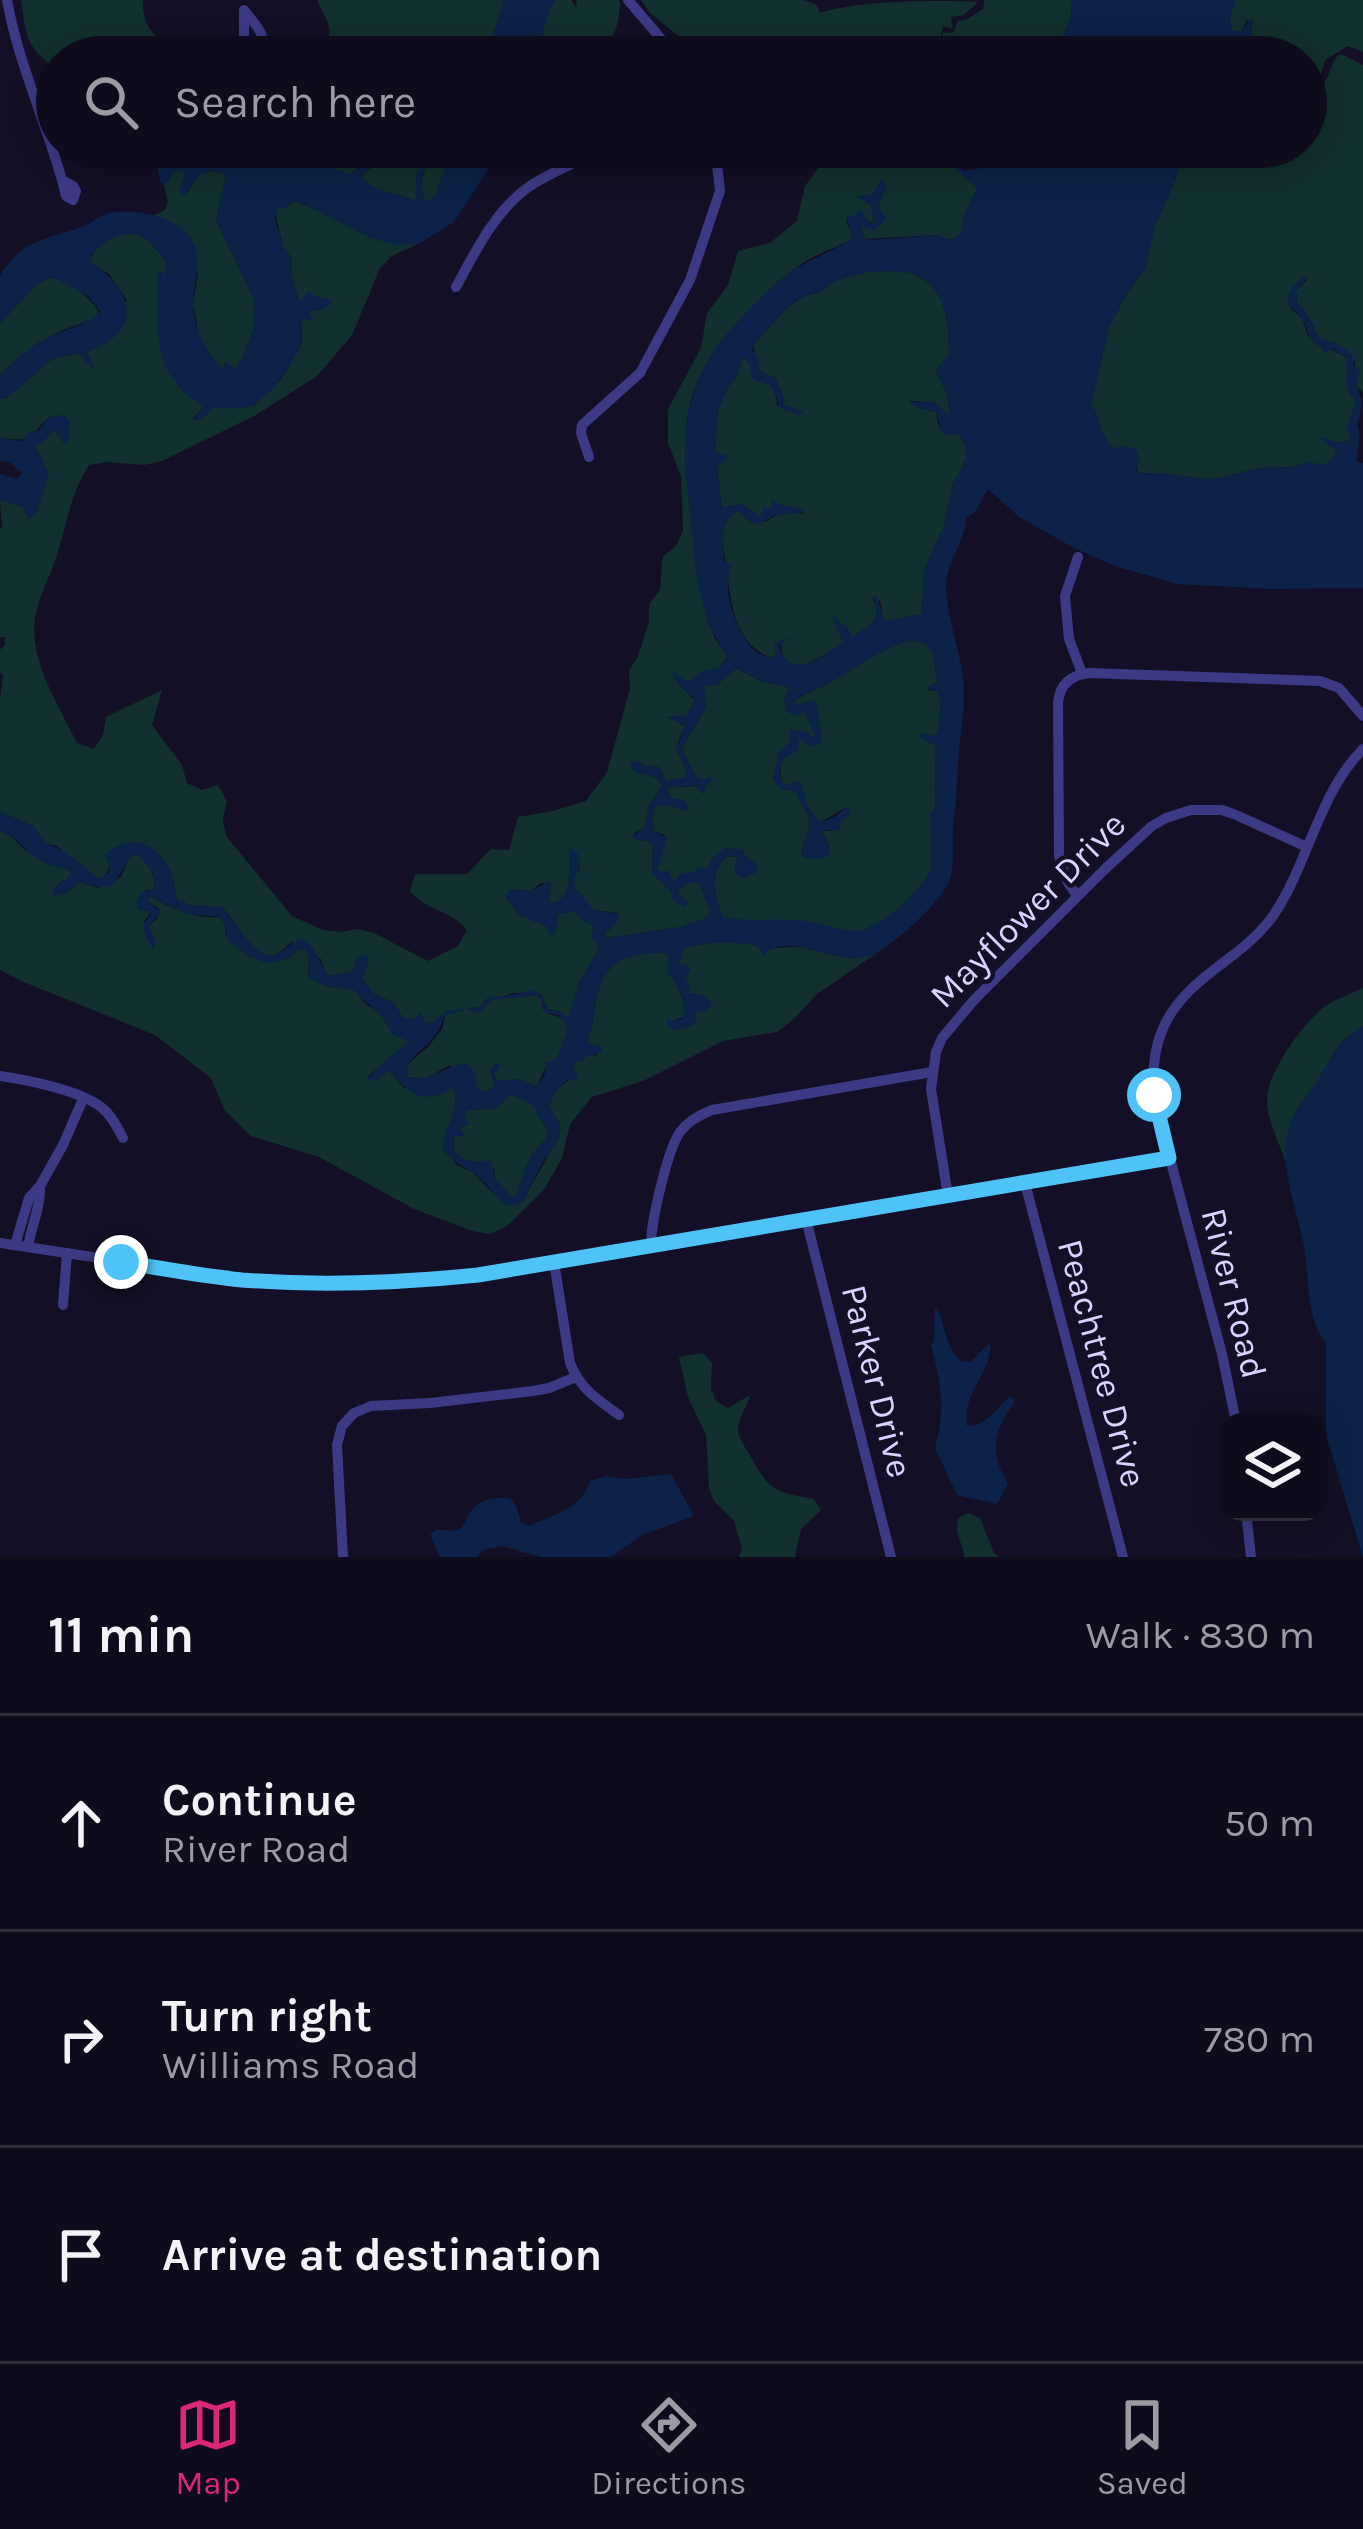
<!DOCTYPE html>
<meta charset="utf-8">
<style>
:root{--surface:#0e0b1c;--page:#1c1929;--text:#f1f3f6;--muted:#9b9ba3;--line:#2e2b3b;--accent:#db2777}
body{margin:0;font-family:Karla,sans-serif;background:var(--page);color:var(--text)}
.controls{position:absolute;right:36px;bottom:36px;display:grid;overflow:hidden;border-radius:24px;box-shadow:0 6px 30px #0003}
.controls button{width:108px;height:108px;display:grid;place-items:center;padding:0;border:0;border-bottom:3px solid var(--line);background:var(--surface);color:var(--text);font:60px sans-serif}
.stop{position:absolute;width:36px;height:36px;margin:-27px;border:9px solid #4fc3f7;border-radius:50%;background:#fff}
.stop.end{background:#4fc3f7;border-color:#fff;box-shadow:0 3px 12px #0008}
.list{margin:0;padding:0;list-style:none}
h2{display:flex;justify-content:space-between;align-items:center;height:156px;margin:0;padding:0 48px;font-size:51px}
h2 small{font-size:39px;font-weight:400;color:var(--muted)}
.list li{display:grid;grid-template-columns:78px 1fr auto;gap:36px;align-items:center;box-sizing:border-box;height:216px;padding:0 48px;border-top:3px solid var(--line)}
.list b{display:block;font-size:45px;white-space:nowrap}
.list p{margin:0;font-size:39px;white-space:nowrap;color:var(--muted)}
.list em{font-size:39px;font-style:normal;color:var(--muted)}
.icon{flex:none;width:66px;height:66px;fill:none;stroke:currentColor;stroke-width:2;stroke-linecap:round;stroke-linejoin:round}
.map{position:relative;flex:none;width:1363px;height:1557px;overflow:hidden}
.search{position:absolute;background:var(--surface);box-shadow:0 6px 30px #0003;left:36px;right:36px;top:36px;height:132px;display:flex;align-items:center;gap:30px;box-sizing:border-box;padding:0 42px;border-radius:66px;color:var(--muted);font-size:45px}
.sheet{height:804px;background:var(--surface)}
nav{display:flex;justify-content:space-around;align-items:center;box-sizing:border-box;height:168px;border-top:3px solid var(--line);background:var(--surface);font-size:33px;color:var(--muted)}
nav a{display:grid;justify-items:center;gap:6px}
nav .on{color:var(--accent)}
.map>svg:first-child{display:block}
.green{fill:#12302f}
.water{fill:#0c2248;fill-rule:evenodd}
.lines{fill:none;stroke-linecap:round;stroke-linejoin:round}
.minor{stroke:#3d3a85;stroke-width:10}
.route{stroke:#4fc3f7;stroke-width:15}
.labels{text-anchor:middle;stroke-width:9;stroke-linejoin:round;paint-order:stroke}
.street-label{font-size:36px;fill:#d9d4ff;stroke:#130f26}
</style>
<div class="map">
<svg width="1363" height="1557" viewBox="0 0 1363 1557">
<rect width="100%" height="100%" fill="#130f26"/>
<g class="green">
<path d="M21 0H143C141 31 160 34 171 57H93L98 49 88 57H57V70C25 45 27 39 21 0Z"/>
<path d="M317 0H504L486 57H319C337 28 329 28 317 0Z"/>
<path d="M555 0H571L577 8 576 0H618L620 2C620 25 613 38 600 57H536L548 12Z"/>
<path d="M641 0H804L817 5 820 13C859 0 938 0 978 2L964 15 951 17 953 29 943 26 940 42 928 51 916 49 912 57H795L769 48 715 47 680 37 651 14Z"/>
<polygon points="984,0 1072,0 1071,17 1054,57 916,57 918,53 930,55 942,45 943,32 953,33 958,21 966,20 983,9"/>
<path d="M1235 0H1363V52L1348 46 1325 60 1319 81 1312 85 1306 84V57H1281L1261 36 1257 40C1249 36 1251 28 1253 21L1247 20 1241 32 1232 30 1230 17Z"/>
<path d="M1338 55H1343L1363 65V393L1356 385 1355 362 1335 343 1320 339C1311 325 1310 314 1297 303L1296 291 1308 279H1300L1291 309 1302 317 1308 336 1347 358 1349 391 1357 402 1348 426 1350 441 1338 443 1320 438 1337 450C1331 465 1324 467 1310 462 1293 469 1280 467 1263 468 1244 469 1226 480 1206 479 1183 478 1162 470 1139 474L1127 446 1112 449C1101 434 1100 420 1091 404L1109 327 1127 293 1145 269 1155 225 1174 183 1184 147H1306V93C1329 90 1327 70 1338 55Z"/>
<path d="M155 147H231L232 152C206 171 183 167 156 151Z"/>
<polygon points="311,147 453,147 436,194 429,202 424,199 421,187 425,168 417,172 416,201 380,190 363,181 362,176 373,165 369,159 349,175 321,164 305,162 312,156"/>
<path d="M833 147H952C952 173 963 172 977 189L964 215 962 232 957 238 949 240 938 235 865 239 860 226 875 230 882 214 878 206 882 192 866 199 871 205 874 223 853 217 846 221 852 232 850 241C836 247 821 252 808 260 783 274 758 300 739 321 716 346 697 374 689 408 675 470 703 573 714 637L728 657 719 668 702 672 689 682 678 684 695 700 686 716 668 717 685 726C668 759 684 751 687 778L666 781 660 767 645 766 635 772 657 778 662 785 649 806 645 828 634 833 635 839 648 841 653 846 652 874 670 890 679 894V889L689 883H699L711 912 706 918 682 927 607 938 605 934 617 921V913L593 910 576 891 573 880 580 868 570 848C568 867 576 896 553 904L548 901 551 885 541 883 531 891 509 890 506 898 519 915 545 925 558 914 575 911 583 921 594 925 592 936 600 948 579 982 569 1018 561 1012 548 1009 541 994 511 993 503 997 487 999 480 1007 467 1009 479 1013 493 999 536 995 542 1000V1008L549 1014 563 1018 568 1029 566 1037 557 1058 546 1066 537 1086 517 1079 497 1081 490 1067 495 1086 487 1092 477 1089 450 1065 425 1079 408 1077V1064L428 1047 442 1029 446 1011 432 1024 403 1018 393 1002 373 994 362 979 369 960 353 971 330 976 325 973 321 959 292 941C286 946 282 952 275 955 256 962 234 920 223 908L190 905 177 900 173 880 149 846 110 866 104 878 99 879 57 846 47 844 33 826 0 812V699L3 676 0 672V650L5 644V637H0V529L2 528C2 518 0 509 0 499L23 507 28 517 37 511C44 480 54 477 34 446L44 441 53 428 64 443V415L48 418C27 438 34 442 0 438V399L8 397 48 362 57 357 78 354 93 366 87 352 127 300 109 274 89 262C97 242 125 225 146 239 153 244 160 254 166 261L165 276 157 277 158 300 204 406 193 419H201L216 407 238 408 254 405 281 379 299 349 302 339 301 318 309 311 298 298 292 277V259L283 246 275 212 277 207 286 208 293 201C336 213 373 251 420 243L392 256 380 268 352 335 317 376 256 415 162 461 144 465 107 462 89 465C72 490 67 522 58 552 52 572 41 592 36 613 26 657 59 705 77 743L94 749 103 735 106 717 162 690 152 725 182 765 187 783 202 790 218 785 227 801 223 819 226 836 292 916 323 930 341 932 358 929 374 933 428 961 458 946 467 930C448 908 429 913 410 891L415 874H467L491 849 509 850 518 817 553 811 586 801 607 772 630 689 629 671 638 656 649 622V604L660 590 663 556 676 546 683 530 681 476 668 443V409L701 348 707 313 728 285 738 251 770 243 797 221 805 186Z"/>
<polygon points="183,170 185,175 179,193 187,193 199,174 211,171 226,174 216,220 255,301 253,331 243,357 235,369 225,362 224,368 221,368 200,342 193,303 198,273 178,226 153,216 165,210 168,202 164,185 174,172"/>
<path d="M868 272C881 272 897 270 909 273 947 282 949 323 949 356L936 370 947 394 950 417 934 402 910 401 916 407 936 412 938 425 948 435 960 434 966 447V459L953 484 944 526 924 571 922 614 883 622 881 602 872 596C884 621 870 625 853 637L836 627 844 642C825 654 784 687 781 644L775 643V657L772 658C735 646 731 603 727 571 725 551 715 523 737 511L751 522H766C777 512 788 512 804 514L801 509 782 507 771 501 773 509 760 517C738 509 755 501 722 508L717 467 720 462 715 450 718 409 729 385 736 378 743 356 746 357 757 381H767C774 388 777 396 777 406L796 410 784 405V397L775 378 759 371 753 345C773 326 790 295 820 292 835 278 849 277 868 272Z"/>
<path d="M53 277C68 283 96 299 99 315 87 322 76 325 63 330 38 341 18 356 0 376V323L38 283Z"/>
<path d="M911 640 927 644 933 654 937 683 928 687V690L937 691 941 703 938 733 933 736 936 746 935 808 931 814 932 869C921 890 880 933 854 932 836 931 818 922 799 921 774 919 748 923 723 918 715 898 708 871 727 856L737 857 735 866 756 864 746 857 741 849 713 858 707 870 695 871 674 882 657 870 665 835 654 831 652 818 655 807 665 804 686 811 671 798 667 788C676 786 686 788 695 786L704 793 702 780 696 777 682 749 706 707 703 686 718 684 736 668 761 681 790 687 784 699 805 711 816 736H810L804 731 779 753 773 779 796 791C799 801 806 809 809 818 813 830 801 843 802 856L806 859H822L829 846 821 831H833L846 807 820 823 807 805 799 781 786 785 781 782 780 762 799 738 812 746 822 733 817 720 818 708 794 704 793 702C804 692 817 690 829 683 861 665 874 651 911 640Z"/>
<path d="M0 831C13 835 14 841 24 849 39 860 55 864 70 871V877L58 884 67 893 79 882 99 888 121 877 129 857 137 854C149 865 155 873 155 890H146L144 911H152L144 921 155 943 149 926 157 919 159 909 148 902 150 896C171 908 194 919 220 917L224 923 226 936 252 958 287 959 298 950H306L309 956 308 974 324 986 355 990 367 1005 384 1015 408 1040 407 1044 366 1078 389 1070 404 1088 454 1087 457 1108 445 1134 455 1164 472 1172 496 1196 523 1201C536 1175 553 1152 560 1125L549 1105 556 1090 570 1079 575 1061 587 1056 598 1055 587 1042C595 1023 593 1002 601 983 611 956 644 950 669 953L668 972C678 983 685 1001 685 1016L673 1021 674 1030 685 1027 707 997 689 993 679 963 683 949C704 942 726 940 749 944 755 945 760 948 767 948 780 949 790 945 804 948 829 953 851 964 877 953L817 994 792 1021 777 1032 723 1041 643 1081 592 1097 570 1124 562 1158 544 1190 506 1227 490 1234 472 1231 414 1209 319 1157 251 1136 225 1111 211 1078 155 1035 21 981 0 970Z"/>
<path d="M1363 988V1027C1337 1041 1334 1052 1321 1076 1302 1109 1284 1121 1286 1163 1280 1144 1266 1119 1267 1099 1267 1073 1306 1018 1328 1004 1339 998 1352 993 1363 988Z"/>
<path d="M510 1094 532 1104 548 1131 546 1140C527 1154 523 1176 516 1198H513L496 1180 494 1169C484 1165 474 1164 465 1160 441 1148 461 1126 467 1110L498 1108Z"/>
<path d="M703 1353 712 1363 711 1389 716 1401 728 1408 750 1395C747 1407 737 1420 738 1432 740 1441 748 1451 752 1459 769 1491 778 1493 814 1499L821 1510 801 1529 795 1557H739L742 1549 734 1521 714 1501 709 1489 706 1435 688 1397 679 1357Z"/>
<polygon points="969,1513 980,1518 994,1553 999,1557 965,1557 957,1531 958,1518"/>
</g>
<g class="water">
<polygon points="504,0 555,0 548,12 536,57 486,57"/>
<polygon points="1072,0 1235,0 1230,18 1232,30 1241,32 1252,17 1251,32 1253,38 1257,40 1261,35 1281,57 1054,57 1071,17"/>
<path d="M146 147H155C174 171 209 169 232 152L244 154 253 151 275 157 285 164H321L349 175 369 162 362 152 363 147 375 160 362 176 364 181 380 190 415 201 417 172 425 166 421 187 424 199 429 202 436 194 453 147H499L490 166 454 222 420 243 396 245 371 238 306 205 293 201 286 208H277L275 219 283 246 292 259V277L298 298 302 300 308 290 316 297 330 299 332 303 322 310 309 311 312 321 301 318C300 328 303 339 299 348 291 366 266 403 246 407 236 410 225 408 216 407L201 419 193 421 203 406C149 373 159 331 157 277L159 269 165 276 166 261C160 254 153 243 145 238 126 226 103 241 91 256L90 262C134 289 145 332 87 352L95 371 78 354 57 357 48 362 8 397 0 399V376C14 361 28 348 47 338 65 329 85 326 100 312L89 297 53 277 38 283 0 323V275C27 235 47 241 86 225 95 221 100 215 111 213 137 208 183 217 194 244 202 264 194 280 193 300 192 327 205 348 221 368L224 367 226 361 235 369 243 357 253 331 255 301 216 220 226 174C195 164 199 181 182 197L179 193 185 176 183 170 174 172 168 182 161 184 157 166 146 153Z"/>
<path d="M952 147H957L961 169 966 171 981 168 987 153 996 147H1184L1174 183 1155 225 1145 269 1127 293 1109 327 1091 404C1099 419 1101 434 1112 448L1127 446 1136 449 1140 459 1136 470 1139 474C1162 470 1183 478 1206 479 1226 480 1244 469 1263 468 1280 467 1293 469 1310 462 1324 467 1331 465 1337 450L1318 436 1338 443 1350 441 1347 426 1356 402 1346 385 1347 358 1333 349 1323 353 1322 347C1305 341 1310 327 1300 315 1297 311 1292 309 1288 305 1287 289 1297 280 1310 274L1296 291 1297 303C1310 314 1311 325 1320 339L1335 343 1352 354 1355 371 1362 364 1356 384C1363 398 1363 410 1357 424 1363 439 1356 448 1357 462L1363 463V588L1271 589 1177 584 1115 566 1074 548 1019 517 988 489 975 512 966 518C965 543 945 564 946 588 947 619 960 649 963 679 966 708 960 734 958 762 957 781 957 799 954 817 951 838 956 861 949 881 943 900 896 942 878 952 842 973 790 927 764 955L756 945C731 942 708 940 684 949L679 963 691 967 686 978 690 984 689 993 707 997 713 1003 706 1012 695 1010 696 1023C691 1028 676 1031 669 1029L666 1021 668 1018 673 1021 682 1019C688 1005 679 984 667 972L669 954C644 950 611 956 601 983 593 1002 595 1023 587 1042L601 1047 602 1052 587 1056 581 1062H575L572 1069 577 1074V1082L568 1079 556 1090 549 1105 560 1125 559 1138 542 1163 523 1201 516 1205H505C494 1195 487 1183 476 1175 462 1165 455 1164 443 1150 443 1127 461 1112 454 1088 422 1105 411 1096 389 1070L378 1080 366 1081C374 1071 395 1051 407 1044V1040L391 1034C382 1009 371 1010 355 990L324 986 309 978V956L306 950H298C269 974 255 960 228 941L224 923 220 917 187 914 150 896 148 902 161 912 149 926 156 943 153 950 142 928 152 911 138 910 136 903 141 892 155 890C156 873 149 865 137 854L129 857C113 886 116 893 79 882L67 893 55 896 52 889 69 877 70 871C61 867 50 866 41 861 25 852 17 836 0 831V812L33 826 47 844 65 851 99 879 109 873 110 866 105 855C128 832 157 842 170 870 174 880 174 890 177 900L190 905 223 908C233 920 256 961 274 955 285 952 290 942 301 939 320 947 317 966 330 976L353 971 357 958 368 954 369 960 362 979 373 994 393 1002 403 1018 413 1019 421 1013 424 1021 432 1024 446 1011 479 1007 492 996C505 997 519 994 531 990L541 994 548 1009 561 1012 569 1017 579 982 600 948 592 937 594 925 583 921 575 911 558 914 557 929 552 936 545 925 519 915 506 898 509 890 531 891 549 881 551 885 548 901 553 904C575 896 569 867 570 848 585 855 580 868 574 880L576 890 583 895 593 910 620 914 618 921 605 934 607 938 682 927 706 918 711 912 699 883H689L679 889V894L688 902 686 908 673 900 670 890 652 874 653 846 648 841 635 839 632 836 645 828 649 806 662 785 657 778 635 772 630 764 635 760 645 766 660 767 666 781 686 778 685 767 676 750 685 725 667 717 686 716 695 699 678 684 671 671 689 682 702 671 719 668 728 658 708 624 697 581 686 474 685 436 689 407 699 378 716 346 751 307 790 271 850 241 852 232 846 217 853 216 860 209 869 223H874L871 205 856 196 872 195 881 179 887 187 878 206 886 219 875 230 861 227 865 239 872 240 938 235 949 240 957 238 962 232 964 215 977 189C962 171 952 175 952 147ZM868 272C881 272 897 270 909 273 947 282 949 323 949 355L936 370 947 394 950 416 934 402H909L916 407 936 412 942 432 948 435 960 434 966 447V459L953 484 944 526 924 571 922 614 884 621 877 596 873 594C881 622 874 623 852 637L847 626 841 624 832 612 836 627 844 642C823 655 792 684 779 647L789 637 775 643V656L771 658C764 656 759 655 753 649 736 631 719 584 733 563H726L724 560C724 541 719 521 737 511L751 522 759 524 775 515 806 512C796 505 784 509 771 499L772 509 764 506 760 517 742 504 722 508 717 467 729 456 718 454 715 450 718 409 729 385 736 379 743 356 750 366 752 379 771 385 777 397 779 408 799 415 803 411 784 405V397L775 378 759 371V360L752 349 753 345C773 326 790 294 820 292 835 278 849 277 868 272ZM911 640 926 644 933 654 937 683 926 688 937 691 941 703 938 733 933 736 923 733 918 736 936 746 935 808 930 814 932 869C921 888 891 921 871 925L865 931C844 932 825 924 805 921 777 917 750 923 723 917 715 898 708 871 727 856L737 857 735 871 738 876 745 878 757 872 756 864 746 857 741 849 724 848 713 858 707 870 699 867 695 871 680 874 674 882 669 871H657L667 838 654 831 652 818 655 807 665 804 687 811 688 807 684 800 671 798 667 788 695 786 704 795 705 787 712 780 711 777 702 780 696 777 682 749 706 707 704 686 718 684 737 668 761 681 790 687 784 699 786 711 795 716 805 712 816 736H811L805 731 790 730V742L779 752 773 779 780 789 796 791C799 801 806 809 809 818 813 830 801 843 802 856L805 859H822L831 852 821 831 839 830 842 820 850 816 851 812 846 807 836 816 820 823 807 805 801 781 786 785 781 782C777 765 782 757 798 751L799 739 812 746 819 745 822 740 817 703 811 700 797 705 793 701C804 692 817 689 830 683 861 665 874 651 911 640ZM536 995 542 1000 544 1012 559 1015 568 1029 557 1057 551 1062H546L545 1074 537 1086 517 1079 497 1081 493 1076 500 1066 496 1062 490 1071 495 1087 487 1092 477 1089 475 1072 466 1063C445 1066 429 1083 408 1077V1064C422 1046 438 1040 444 1016L466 1009 479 1013 493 1000ZM510 1094 532 1105 548 1131 546 1140C527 1154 523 1176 516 1197L514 1198 496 1180 490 1160C474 1165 446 1159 455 1136H465L460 1129 470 1124 465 1117 467 1110 498 1108Z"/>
<polygon points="64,415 70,421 68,444 64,443 53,428 44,441 35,446 49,474 37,511 30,519 23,507 0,499 0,474 17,479 22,473 10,463 0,461 0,438 23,441 30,431 38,431 48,418"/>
<path d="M1363 1027V1557L1326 1435V1342C1307 1322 1309 1281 1305 1253 1299 1209 1272 1158 1294 1114 1301 1100 1313 1089 1321 1075 1333 1053 1340 1039 1363 1027Z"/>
<path d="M935 1307C947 1324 944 1348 962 1362L971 1361 990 1343C993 1372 962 1390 967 1426 985 1427 997 1408 1010 1396L1015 1402C994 1431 988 1451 1008 1483L997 1504 957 1495 935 1448C946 1409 941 1383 931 1345L934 1341Z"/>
<path d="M671 1474 694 1516 642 1535 611 1557H541L502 1546 485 1549 476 1557H440L430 1535 437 1529C473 1535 458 1520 478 1504 486 1498 500 1498 510 1498L516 1505 521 1522 529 1526C555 1514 581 1509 590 1481L607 1476 625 1479Z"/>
</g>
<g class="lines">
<g class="minor">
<path d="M7 0C18 62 45 120 62 180"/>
<polyline points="628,0 668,47 682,57"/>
<path d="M244 10C254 24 268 34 262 53L255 56 247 52 244 47Z"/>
<polygon points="62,180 73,186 76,191 73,200 66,196"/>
<path d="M456 287C475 252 496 209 530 186 554 170 582 160 608 147"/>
<polyline points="589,457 581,433 582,425 640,373 690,280 720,191 716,156 725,147"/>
<polyline points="1078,557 1065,596 1069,639 1082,673"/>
<path d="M1077 896 1067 881 1059 856 1058 702C1060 684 1071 675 1089 673L1320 681 1339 688 1363 716"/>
<path d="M0 1076C27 1080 79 1090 101 1107 111 1115 117 1126 123 1138"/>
<polyline points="1025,1183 1123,1557"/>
<polyline points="948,1196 931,1089 936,1052 942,1038 974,1000 1105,869 1152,826 1166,818 1191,810 1222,810 1236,815 1307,847"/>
<polyline points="806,1219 891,1557"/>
<polyline points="0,1243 244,1280 342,1282 433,1280 554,1262 1169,1158"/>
<polyline points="15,1245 29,1198 40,1186 63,1145 83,1099"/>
<path d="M651 1245C651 1222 667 1151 680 1132 688 1121 699 1115 712 1110L932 1072"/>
<path d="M28 1247C31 1227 41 1206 40 1186"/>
<path d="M554 1262 570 1363C580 1389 597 1399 619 1415"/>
<polyline points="63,1305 67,1253"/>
<path d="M1236 1422 1222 1354 1156 1106C1152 1077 1152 1051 1165 1024 1188 977 1239 960 1270 920 1308 868 1317 795 1363 749"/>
<polyline points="1246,1512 1251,1557"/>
<polyline points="343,1557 337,1445 342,1426 354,1413 371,1406 430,1403 533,1391 549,1388 576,1377"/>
</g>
</g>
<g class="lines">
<path class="route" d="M121 1262C161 1268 202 1276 242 1280 320 1286 400 1283 478 1275L1169 1158 1154 1095"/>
</g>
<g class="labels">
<g class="street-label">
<text transform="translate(1027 909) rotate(-45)" y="13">Mayflower Drive</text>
<text transform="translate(1235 1293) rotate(76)" y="13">River Road</text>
<text transform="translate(1103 1363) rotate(75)" y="13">Peachtree Drive</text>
<text transform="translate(878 1381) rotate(76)" y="13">Parker Drive</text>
</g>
</g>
</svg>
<div class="controls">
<button><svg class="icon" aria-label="layers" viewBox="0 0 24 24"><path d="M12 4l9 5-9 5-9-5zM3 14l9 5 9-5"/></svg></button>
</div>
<div class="stop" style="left:1154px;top:1095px"></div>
<div class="stop end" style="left:121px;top:1262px"></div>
<div class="search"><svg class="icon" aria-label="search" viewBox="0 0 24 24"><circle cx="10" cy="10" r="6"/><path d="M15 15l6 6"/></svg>Search here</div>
</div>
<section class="sheet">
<h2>11 min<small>Walk · 830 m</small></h2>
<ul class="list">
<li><svg class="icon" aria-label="ahead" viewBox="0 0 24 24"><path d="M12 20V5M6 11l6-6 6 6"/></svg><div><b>Continue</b><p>River Road</p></div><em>50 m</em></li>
<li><svg class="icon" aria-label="right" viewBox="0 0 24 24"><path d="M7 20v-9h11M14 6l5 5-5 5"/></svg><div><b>Turn right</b><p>Williams Road</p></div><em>780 m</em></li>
<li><svg class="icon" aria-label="arrive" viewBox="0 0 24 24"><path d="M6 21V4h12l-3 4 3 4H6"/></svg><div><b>Arrive at destination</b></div></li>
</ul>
</section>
<nav>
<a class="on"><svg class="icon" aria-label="map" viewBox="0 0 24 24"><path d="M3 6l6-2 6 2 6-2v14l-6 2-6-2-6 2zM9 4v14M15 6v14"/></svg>Map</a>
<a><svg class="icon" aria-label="directions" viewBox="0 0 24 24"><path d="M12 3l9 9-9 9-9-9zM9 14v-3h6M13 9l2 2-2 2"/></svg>Directions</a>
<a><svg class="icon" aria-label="saved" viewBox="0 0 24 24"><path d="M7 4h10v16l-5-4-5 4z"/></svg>Saved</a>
</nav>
